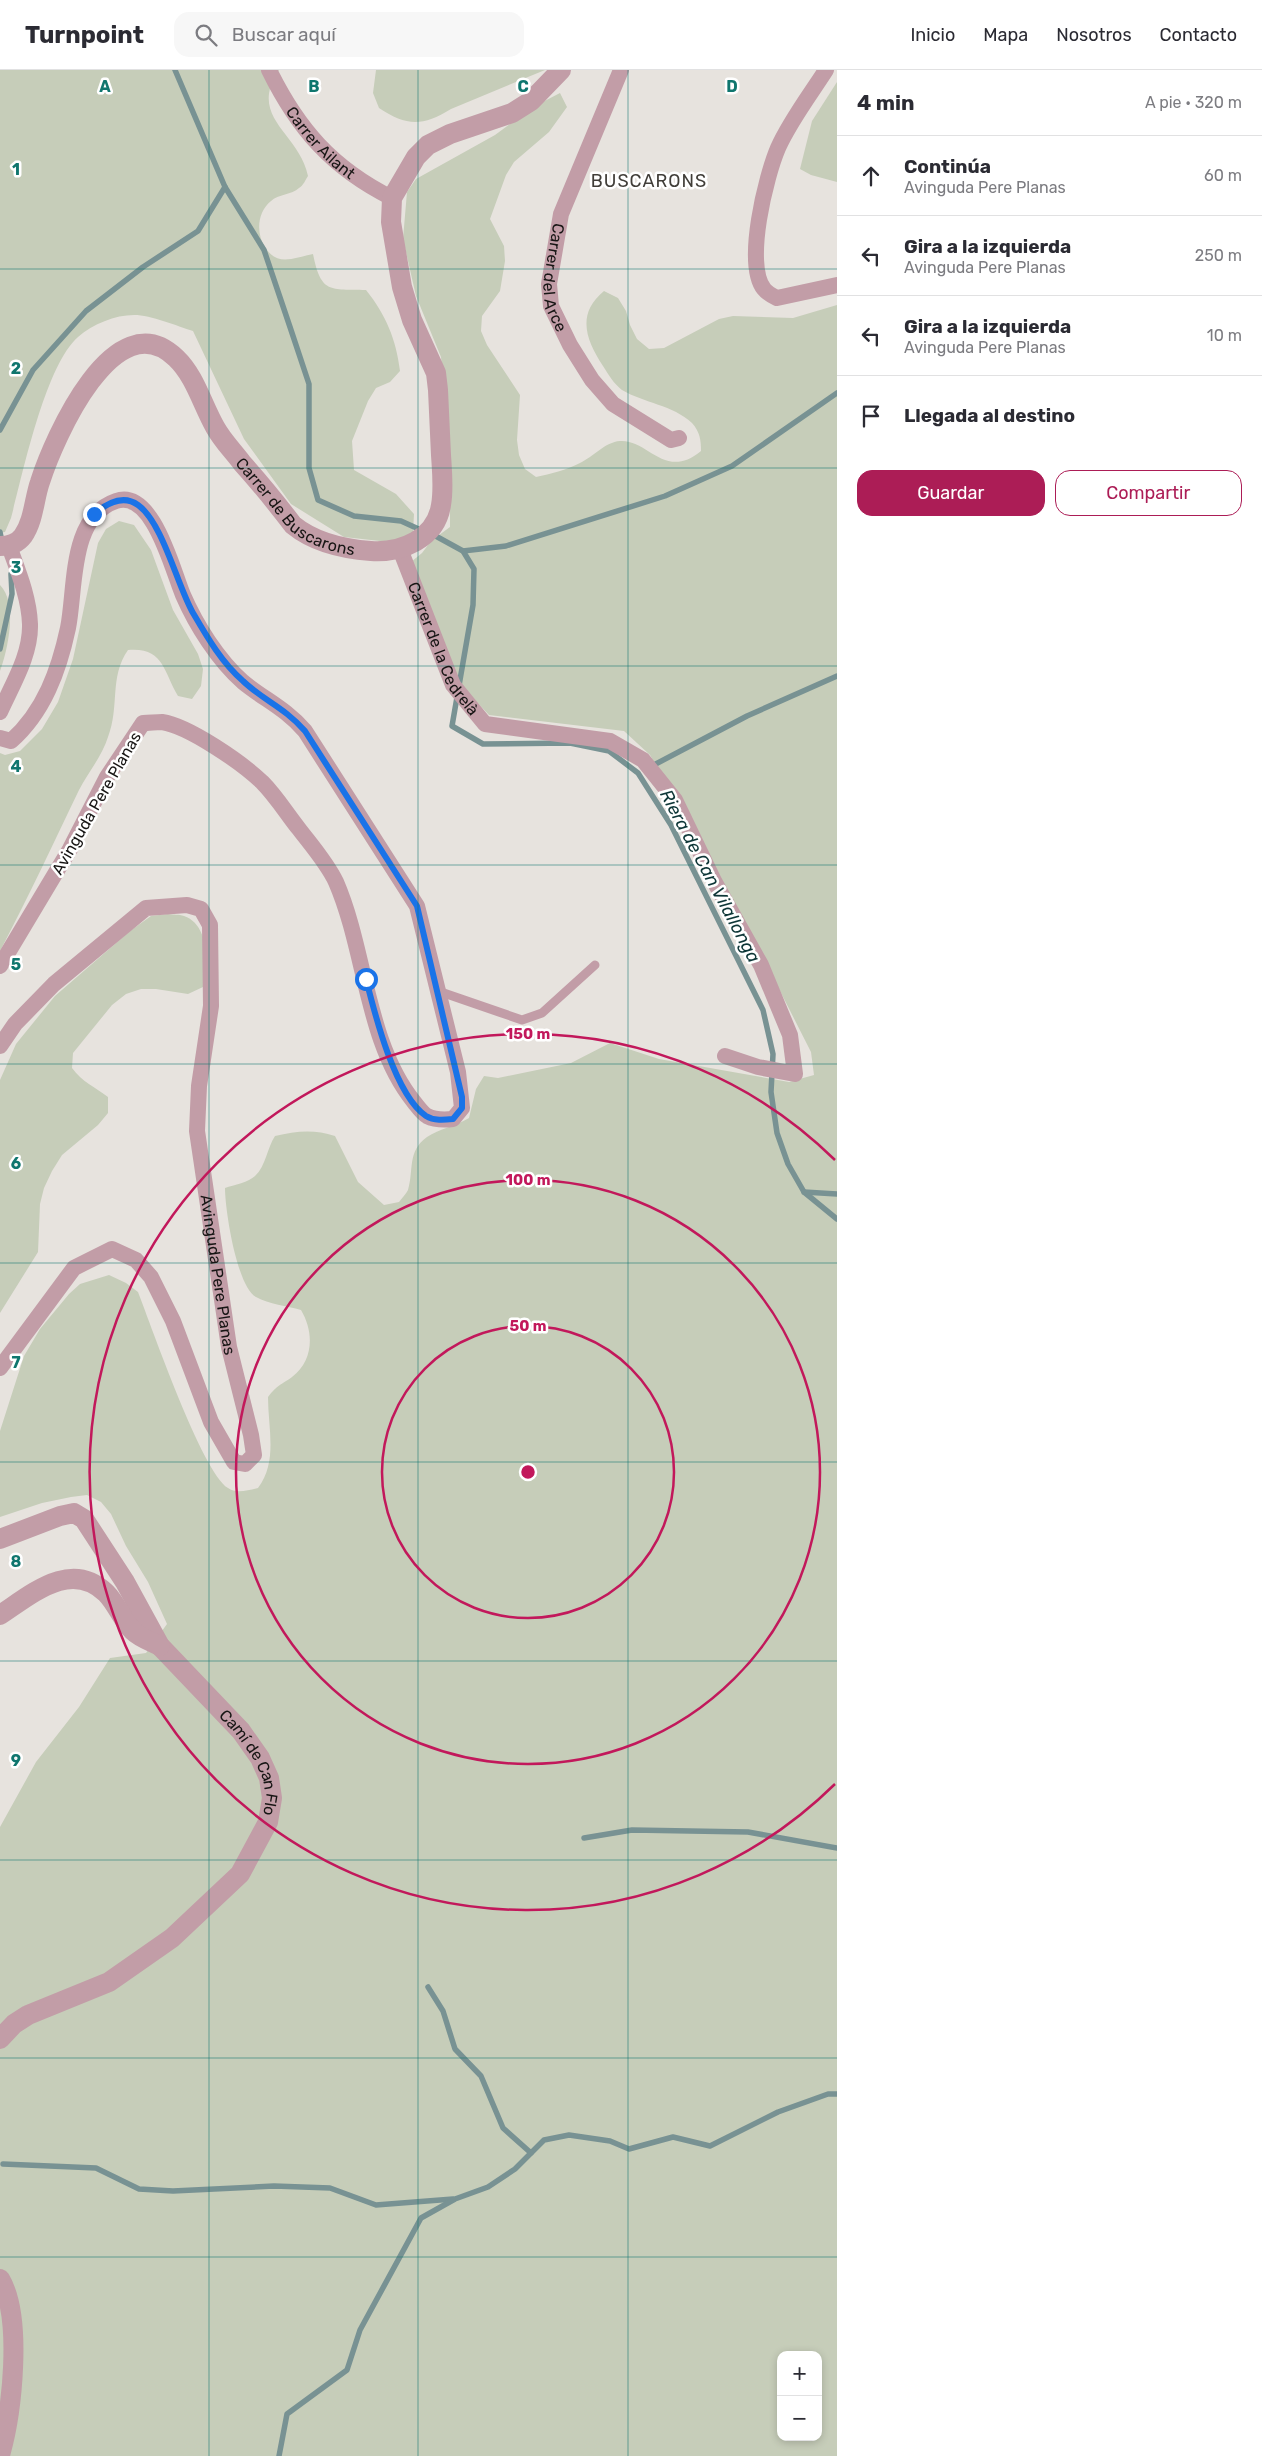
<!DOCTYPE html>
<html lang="es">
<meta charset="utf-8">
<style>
:root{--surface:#fff;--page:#f7f7f7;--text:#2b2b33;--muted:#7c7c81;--line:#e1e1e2;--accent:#ac1d56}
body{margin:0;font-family:Rubik,sans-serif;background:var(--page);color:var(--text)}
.controls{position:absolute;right:15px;bottom:15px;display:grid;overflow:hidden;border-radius:10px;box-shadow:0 2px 8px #0003}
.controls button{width:45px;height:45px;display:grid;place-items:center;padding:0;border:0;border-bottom:1px solid var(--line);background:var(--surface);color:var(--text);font:25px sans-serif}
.stop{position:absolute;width:15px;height:15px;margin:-11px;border:4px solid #1a73e8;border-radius:50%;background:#fff}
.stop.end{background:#1a73e8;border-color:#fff;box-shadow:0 1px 5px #0008}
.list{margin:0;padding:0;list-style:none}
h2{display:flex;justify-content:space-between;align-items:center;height:65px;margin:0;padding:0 20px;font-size:21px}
h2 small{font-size:16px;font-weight:400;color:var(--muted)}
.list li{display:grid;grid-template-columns:32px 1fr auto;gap:15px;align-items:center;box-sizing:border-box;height:80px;padding:0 20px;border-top:1px solid var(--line)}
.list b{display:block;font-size:19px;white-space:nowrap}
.list p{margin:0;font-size:16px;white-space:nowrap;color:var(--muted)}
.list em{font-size:16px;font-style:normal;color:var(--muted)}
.actions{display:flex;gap:10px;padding:15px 20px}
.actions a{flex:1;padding:11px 0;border:1px solid var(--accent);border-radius:15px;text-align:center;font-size:18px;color:var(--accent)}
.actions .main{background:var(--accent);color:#fff}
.icon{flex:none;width:28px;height:28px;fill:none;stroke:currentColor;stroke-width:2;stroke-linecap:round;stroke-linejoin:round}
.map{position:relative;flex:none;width:837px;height:2386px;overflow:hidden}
header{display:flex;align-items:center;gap:30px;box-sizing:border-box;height:70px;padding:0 25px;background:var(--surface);border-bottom:1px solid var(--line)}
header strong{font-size:24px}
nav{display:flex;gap:28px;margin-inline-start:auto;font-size:18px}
.search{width:350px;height:45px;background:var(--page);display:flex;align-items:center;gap:12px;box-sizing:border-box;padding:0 18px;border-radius:15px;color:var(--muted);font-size:19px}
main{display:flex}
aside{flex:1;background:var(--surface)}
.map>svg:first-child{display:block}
.green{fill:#c6cdb9;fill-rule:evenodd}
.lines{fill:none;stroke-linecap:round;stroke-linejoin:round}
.stream{stroke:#789293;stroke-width:5.5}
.service{stroke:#c29da7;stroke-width:9}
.minor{stroke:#c29da7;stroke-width:16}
.tertiary{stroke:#c29da7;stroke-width:20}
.route{stroke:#1a73e8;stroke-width:6}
.grid{fill:none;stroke:#0f766e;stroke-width:1;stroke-opacity:0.55}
.ring{fill:none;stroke:#c2185b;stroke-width:2.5}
.labels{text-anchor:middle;stroke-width:5;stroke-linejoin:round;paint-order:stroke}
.street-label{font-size:16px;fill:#171514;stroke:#fff}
.neighbourhood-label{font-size:18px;letter-spacing:1px;fill:#413e39;stroke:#fff}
.water-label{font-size:18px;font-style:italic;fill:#0e3637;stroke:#fff}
.grid-label{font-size:16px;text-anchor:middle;font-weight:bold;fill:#0f766e;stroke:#fff;stroke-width:5;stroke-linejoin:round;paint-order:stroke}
.centre{fill:#c2185b;stroke:#fff;stroke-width:2.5}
.ring-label{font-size:15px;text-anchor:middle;font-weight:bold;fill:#c2185b;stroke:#fff;stroke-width:5;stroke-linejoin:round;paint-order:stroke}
</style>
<header>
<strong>Turnpoint</strong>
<div class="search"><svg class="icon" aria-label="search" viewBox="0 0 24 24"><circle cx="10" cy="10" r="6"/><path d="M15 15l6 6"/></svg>Buscar aquí</div>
<nav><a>Inicio</a><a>Mapa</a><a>Nosotros</a><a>Contacto</a></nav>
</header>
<main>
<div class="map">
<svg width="837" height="2386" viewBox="0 0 837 2386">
<rect width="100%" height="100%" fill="#e7e3de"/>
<g class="green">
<path d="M0 0H279C247 48 299 62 308 106 306 109 303 116 299 118 292 125 278 124 271 131 257 142 256 164 265 177 277 197 293 188 313 184 321 224 330 219 366 220 386 245 396 269 400 301L390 312 376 318 368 331 352 371 354 400 396 424 414 444 413 462 402 471 389 472 344 467 291 434 244 369 193 261C177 256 151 245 134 245 115 245 93 254 78 267 45 296 23 403 11 448L5 462 0 463Z"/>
<path d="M376 0H545L451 39C422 57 406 56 379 38L373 23Z"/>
<polygon points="837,12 837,112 811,105 800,99 812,51"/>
<path d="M560 23 567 37 549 62 514 92 506 105 490 149 504 176 505 191 500 221 482 246 481 261 487 275 520 325 517 370 519 385 525 399 536 407C551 404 566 400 580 393 593 387 605 372 620 371 648 369 665 411 701 381 701 370 700 362 692 353 673 335 644 333 622 320 614 314 608 304 603 296 586 270 576 244 604 221L618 228 626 241 630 255 637 269 649 279 664 278 719 249 733 246 793 248 837 235V2386H0V1757L36 1692 79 1637 110 1588 146 1583 167 1554 148 1512 126 1476 111 1444 101 1432 87 1425 71 1427 42 1433 0 1447V1361L24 1286 40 1259 69 1224 80 1214 109 1205 126 1213 138 1222C152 1258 202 1402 228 1418 236 1424 249 1420 258 1418 278 1391 268 1359 268 1327 277 1315 281 1315 292 1307 314 1290 314 1262 301 1240 287 1236 269 1234 256 1227 237 1217 225 1140 225 1118 234 1115 249 1112 255 1106 266 1096 267 1078 275 1066 296 1061 314 1059 335 1066L358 1112 384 1135 399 1132C402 1128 406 1124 408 1120 414 1100 407 1081 427 1067 439 1059 456 1056 469 1048L476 1019 484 1006 498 1008 571 993 610 973 659 989 789 1012 814 1005 811 982 744 850 650 685 624 661 489 645 460 614 411 492 422 483 431 471 450 457V382L441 287 416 226 403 169 407 122 416 109 495 65 533 37ZM781 2285H818V2367H781Z"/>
<path d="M119 451 134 455 151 480 173 540 198 584 203 599 201 616 192 629 178 626C163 601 164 577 128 580 109 607 120 636 108 667 102 686 88 703 79 720 53 774 28 828 0 881V683L5 685 20 681 42 659 58 632 73 589 98 473 106 459Z"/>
<path d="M0 515C18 533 8 579 0 601Z"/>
<path d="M168 844C173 845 179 844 184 846 210 855 209 897 203 917L188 924 156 919H141L126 924 112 935 73 983 72 998C82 1012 95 1017 108 1027V1043L98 1055 62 1085 52 1101 44 1118 40 1134 38 1182 0 1243V1010L16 974 55 926 130 861 151 846Z"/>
</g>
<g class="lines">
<g class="stream">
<polyline points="175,0 225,117 264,180 290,257 309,314 309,398 318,430 354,446 401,451 423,461"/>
<polyline points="0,360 33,300 86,241 143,197 198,161 225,117"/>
<polyline points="0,462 1,467"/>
<polyline points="432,464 463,481 474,499 473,535 452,656 483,674 570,673 609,681 638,703 671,755 763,940 773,984 771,1022 777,1063 788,1094 804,1122 837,1149"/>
<polyline points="463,481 506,476 665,426 732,396 837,323"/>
<polyline points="0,579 12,524 11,504"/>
<polyline points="650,697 747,646 837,606"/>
<polyline points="804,1122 837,1124"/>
<polyline points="584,1768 632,1760 748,1762 837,1778"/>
<polyline points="428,1917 443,1941 455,1979 481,2006 503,2058 531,2083"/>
<polyline points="3,2094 96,2098 139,2119 173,2121 274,2116 330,2118 376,2135 453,2129"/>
<polyline points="279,2386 287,2344 347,2300 360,2260 421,2148 455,2129 488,2117 515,2099 544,2070 569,2065 610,2071 629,2079 673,2067 710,2076 778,2042 828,2024 837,2024"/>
</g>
<polyline class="service" points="438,921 522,950 542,943 595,895"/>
<g class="minor">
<path id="s1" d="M269 0C298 59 332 98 392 128"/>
<path id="s2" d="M621 0 561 144 549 214 551 236 570 275 592 310 613 334 671 370 679 368"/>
<path d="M826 0C810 25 790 51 778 78 766 106 744 194 764 219 767 223 773 226 777 228L837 215"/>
<path id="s3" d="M400 479 453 615 485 654 610 671 643 690 675 730 714 811 761 895 790 965 795 1004 758 997 725 986"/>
<path d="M0 642C12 615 31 585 30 554 29 527 18 501 9 476"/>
<path d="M0 668 11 671C44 642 59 600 68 558 76 518 69 447 116 431 153 418 173 502 183 525 196 555 218 590 243 612 265 630 285 638 305 661L417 836 458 1002 462 1038 453 1049C444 1050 435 1050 427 1046 422 1043 418 1037 414 1032 366 973 366 881 336 812 327 793 312 776 299 759 287 744 276 726 262 712 242 693 189 656 162 652 156 652 149 653 143 653L107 707 70 779 0 896"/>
<path id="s4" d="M0 976 15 954 54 914 146 838 187 835 201 839 210 855 211 936 199 1016 197 1061 229 1277 251 1365 254 1385 245 1394 234 1392 211 1352 173 1251 151 1207 136 1190 112 1179 74 1198 0 1298"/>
</g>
<g class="tertiary">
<path id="s5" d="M0 476C9 476 17 474 23 466 34 450 34 429 40 412 54 368 115 229 176 288 195 306 202 334 215 357 222 370 233 381 242 393 260 413 277 434 293 455 315 473 343 479 371 481 401 483 436 469 441 435 444 419 442 401 441 385 440 363 439 341 438 320L436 303 412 250 402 217 391 152 392 128 416 87 428 75 450 64 512 43 531 31 561 0"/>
<path id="s6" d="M0 1469 60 1446 74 1443 84 1449 125 1512 160 1576 241 1661 260 1688 269 1708 272 1728 268 1752 240 1804 172 1868 109 1912 28 1945 14 1954 0 1969"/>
<path d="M0 1545C32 1524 71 1489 106 1523 117 1534 122 1550 133 1561 140 1568 152 1572 160 1576"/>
<path d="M0 2209C23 2247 12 2343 0 2385"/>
</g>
</g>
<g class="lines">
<path class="route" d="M94 444C107 433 123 424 138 435 163 453 177 515 193 543 207 567 222 593 243 611 264 631 284 637 305 661L417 836 462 1027V1038L453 1049C444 1050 434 1051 426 1046 395 1025 375 945 366 909"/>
</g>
<path class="grid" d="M209 0V2386M418 0V2386M628 0V2386M0 199H837M0 398H837M0 596H837M0 795H837M0 994H837M0 1193H837M0 1392H837M0 1591H837M0 1790H837M0 1988H837M0 2187H837"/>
<g class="ring">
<circle cx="528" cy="1402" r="146"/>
<circle cx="528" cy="1402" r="292"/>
<path d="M835 1714A438 438 0 1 1 835 1090"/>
</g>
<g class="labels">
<g class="street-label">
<text dy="6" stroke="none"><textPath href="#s1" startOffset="90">Carrer Ailant</textPath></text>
<text dy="6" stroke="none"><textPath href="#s2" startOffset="221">Carrer del Arce</textPath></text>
<text dy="6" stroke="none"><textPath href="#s5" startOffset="496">Carrer de Buscarons</textPath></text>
<text dy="6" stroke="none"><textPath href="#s3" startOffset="109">Carrer de la Cedrelà</textPath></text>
<text transform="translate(96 733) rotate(-60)" y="6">Avinguda Pere Planas</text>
<text dy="6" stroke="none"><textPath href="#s4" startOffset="628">Avinguda Pere Planas</textPath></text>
<text dy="6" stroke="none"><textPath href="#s6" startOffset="389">Camí de Can Flo</textPath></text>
</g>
<g class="neighbourhood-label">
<text x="649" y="117">BUSCARONS</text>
</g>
<g class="water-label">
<text transform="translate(710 806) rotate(62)" y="6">Riera de Can Vilallonga</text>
</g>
</g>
<g class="grid-label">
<text x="105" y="22">A</text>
<text x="314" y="22">B</text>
<text x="523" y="22">C</text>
<text x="732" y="22">D</text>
<text x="16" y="105">1</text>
<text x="16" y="304">2</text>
<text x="16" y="503">3</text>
<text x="16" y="702">4</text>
<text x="16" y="900">5</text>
<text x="16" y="1099">6</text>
<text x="16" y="1298">7</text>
<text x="16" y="1497">8</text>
<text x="16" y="1696">9</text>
</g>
<circle cx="528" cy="1402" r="8" class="centre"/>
<g class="ring-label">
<text x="528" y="969">150 m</text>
<text x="528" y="1115">100 m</text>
<text x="528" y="1261">50 m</text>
</g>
</svg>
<div class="controls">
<button>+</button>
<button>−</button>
</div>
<div class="stop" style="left:366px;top:909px"></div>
<div class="stop end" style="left:94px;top:444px"></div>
</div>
<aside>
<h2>4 min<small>A pie · 320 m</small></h2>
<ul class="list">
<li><svg class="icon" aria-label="ahead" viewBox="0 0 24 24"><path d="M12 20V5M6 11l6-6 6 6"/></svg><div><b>Continúa</b><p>Avinguda Pere Planas</p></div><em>60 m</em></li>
<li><svg class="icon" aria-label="left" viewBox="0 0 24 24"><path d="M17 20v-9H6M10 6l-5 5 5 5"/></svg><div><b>Gira a la izquierda</b><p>Avinguda Pere Planas</p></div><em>250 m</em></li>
<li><svg class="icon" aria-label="left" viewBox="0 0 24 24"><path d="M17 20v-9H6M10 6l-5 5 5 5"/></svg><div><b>Gira a la izquierda</b><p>Avinguda Pere Planas</p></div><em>10 m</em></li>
<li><svg class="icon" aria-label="arrive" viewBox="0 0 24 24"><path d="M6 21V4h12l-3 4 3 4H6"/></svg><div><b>Llegada al destino</b></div></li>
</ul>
<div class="actions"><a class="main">Guardar</a><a>Compartir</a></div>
</aside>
</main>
